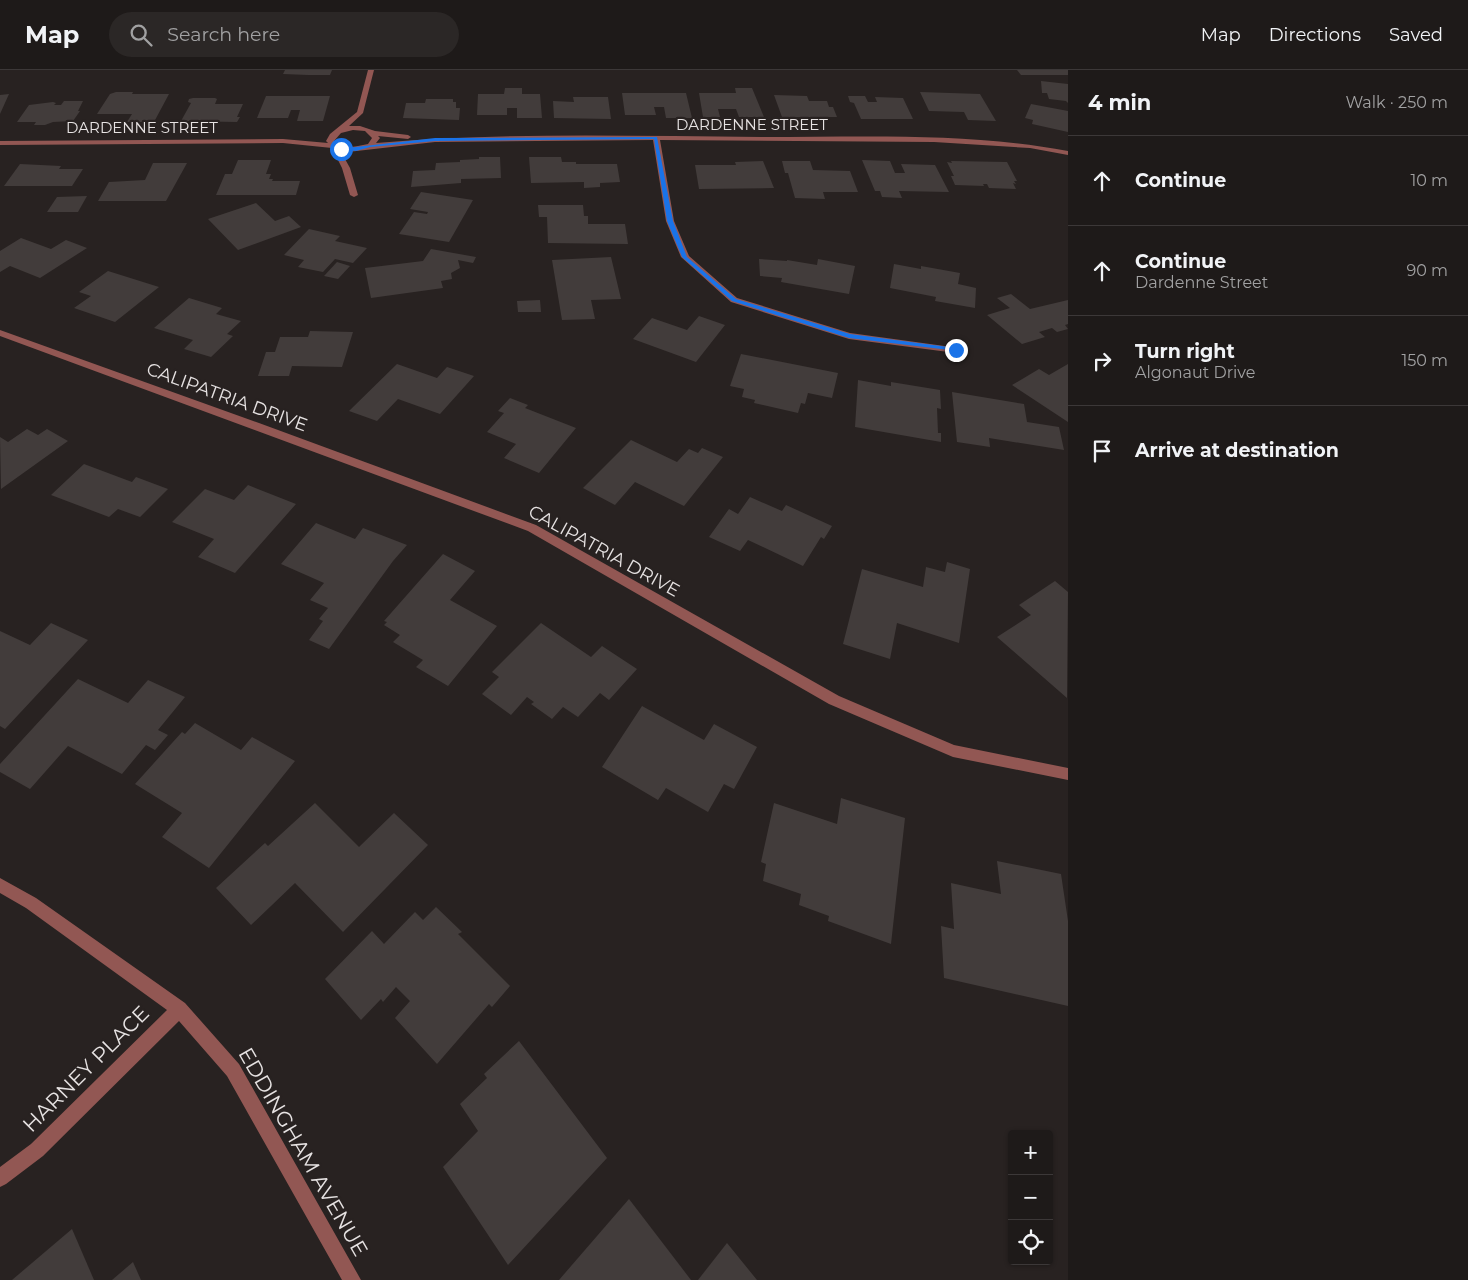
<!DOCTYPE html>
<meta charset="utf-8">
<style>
:root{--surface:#1e1a19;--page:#2b2726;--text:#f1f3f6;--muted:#a1a1a2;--line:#3c3838}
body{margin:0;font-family:Montserrat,sans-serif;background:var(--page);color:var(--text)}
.controls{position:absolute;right:15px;bottom:15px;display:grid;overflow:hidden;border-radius:5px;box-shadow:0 1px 4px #0004}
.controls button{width:45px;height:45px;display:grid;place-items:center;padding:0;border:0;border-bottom:1px solid var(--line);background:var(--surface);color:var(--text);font:25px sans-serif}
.stop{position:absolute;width:15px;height:15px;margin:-11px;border:4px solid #1a73e8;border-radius:50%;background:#fff}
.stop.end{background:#1a73e8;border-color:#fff;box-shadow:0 1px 5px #0008}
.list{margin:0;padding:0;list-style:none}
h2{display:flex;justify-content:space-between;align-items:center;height:65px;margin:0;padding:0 20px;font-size:21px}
h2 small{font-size:16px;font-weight:400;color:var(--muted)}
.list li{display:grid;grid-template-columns:32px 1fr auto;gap:15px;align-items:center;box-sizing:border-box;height:90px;padding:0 20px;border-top:1px solid var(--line)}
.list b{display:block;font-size:19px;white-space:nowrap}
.list p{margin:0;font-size:16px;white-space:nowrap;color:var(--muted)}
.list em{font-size:16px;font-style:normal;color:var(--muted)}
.icon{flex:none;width:28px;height:28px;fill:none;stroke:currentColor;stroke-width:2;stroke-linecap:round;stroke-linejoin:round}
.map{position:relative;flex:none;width:1068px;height:1210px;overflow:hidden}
header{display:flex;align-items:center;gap:30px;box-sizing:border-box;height:70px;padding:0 25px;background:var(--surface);border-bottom:1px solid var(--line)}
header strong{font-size:24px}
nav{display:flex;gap:28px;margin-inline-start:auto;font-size:18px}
.search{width:350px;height:45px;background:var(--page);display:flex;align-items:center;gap:12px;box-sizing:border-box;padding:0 18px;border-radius:28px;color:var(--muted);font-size:19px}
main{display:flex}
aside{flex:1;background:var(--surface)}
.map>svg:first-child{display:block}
.building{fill:#423c3b}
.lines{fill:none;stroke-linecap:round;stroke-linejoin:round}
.street{fill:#925753;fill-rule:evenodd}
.route{fill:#1a73e8}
.labels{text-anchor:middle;stroke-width:4.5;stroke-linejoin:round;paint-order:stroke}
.far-street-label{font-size:15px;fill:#e7e3e3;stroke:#282221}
.street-label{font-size:18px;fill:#e7e3e3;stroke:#282221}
.near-street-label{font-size:21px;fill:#e7e3e3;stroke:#282221}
</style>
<header>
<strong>Map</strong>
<div class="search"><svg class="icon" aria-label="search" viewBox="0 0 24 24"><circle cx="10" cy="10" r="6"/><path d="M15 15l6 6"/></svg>Search here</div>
<nav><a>Map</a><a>Directions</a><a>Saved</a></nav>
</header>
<main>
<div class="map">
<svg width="1068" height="1210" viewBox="0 0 1068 1210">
<rect width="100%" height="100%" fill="#282221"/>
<g class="building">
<polygon points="285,0 332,0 330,5 308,5 283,4"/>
<polygon points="1017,0 1068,0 1068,5 1021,5"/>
<polygon points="1041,11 1068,14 1068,33 1066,31 1049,29 1047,23 1042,23"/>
<polygon points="505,18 522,18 522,24 540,24 542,48 517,48 517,38 507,38 507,45 477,45 478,24 504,24"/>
<polygon points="735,18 752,18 764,47 739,47 736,39 718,39 720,47 703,47 699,23 736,23"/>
<polygon points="116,22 133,22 132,24 169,24 154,52 127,52 132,44 97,44 110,24"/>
<polygon points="920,22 980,24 996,51 968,50 964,42 929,41"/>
<polygon points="622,23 686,23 692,48 666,48 664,37 654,37 656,45 625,45"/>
<polygon points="9,24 0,44 0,25"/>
<polygon points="774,25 807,26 809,31 827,31 829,37 833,37 837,47 782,47"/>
<polygon points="266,26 330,26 323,51 297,51 300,40 291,40 288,48 257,48"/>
<polygon points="848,26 865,26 868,32 877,32 875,27 903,28 913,49 861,49 854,33 850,32"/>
<polygon points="573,27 608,27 611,49 554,48 553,31 574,32"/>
<polygon points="193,28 215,28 217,29 215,34 243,34 237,47 240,47 237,52 181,51 191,33 188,32 189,29"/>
<polygon points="426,29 453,29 453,32 456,32 456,38 460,38 459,50 403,48 406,33 425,33"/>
<polygon points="64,31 83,31 78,41 80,41 73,51 53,52 45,55 34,55 36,52 17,52 29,35 53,32 56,33 54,35 61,35"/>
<polygon points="1031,34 1068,41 1068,62 1032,54 1033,50 1025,48"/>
<polygon points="479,87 500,87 501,108 461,109 461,113 411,117 413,101 435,100 436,93 460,92 460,90 479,89"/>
<polygon points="529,87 561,87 562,92 576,92 576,94 617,94 620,112 600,113 600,117 584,118 584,112 531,113"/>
<polygon points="238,90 271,90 266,104 271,104 269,109 273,109 272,111 300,111 296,125 216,125 225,104 232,104"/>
<polygon points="862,90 890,91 895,103 905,103 901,94 935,95 949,122 899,121 902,128 882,127 880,121 875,121"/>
<polygon points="763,91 774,118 699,119 695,95 736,95 735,92"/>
<polygon points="782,91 810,91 813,100 850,101 858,122 823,122 825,129 795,128 788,103 785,103"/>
<polygon points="951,91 1007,92 1017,111 1014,111 1016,114 1013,113 1016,119 989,118 987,114 983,114 984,116 955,115 951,106 954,106 947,92 952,93"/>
<polygon points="153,93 187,93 166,131 98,131 109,112 145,110"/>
<polygon points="20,94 61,96 59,99 83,99 72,116 4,116"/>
<polygon points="421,122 473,130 449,172 399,164 414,142 427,144 428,142 410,139"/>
<polygon points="87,126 78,142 47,142 57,127"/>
<polygon points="256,133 275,151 289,146 301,157 238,180 208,149"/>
<polygon points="538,135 583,135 584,146 588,146 588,154 625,154 628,174 548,173 547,147 539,147"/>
<polygon points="309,159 340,166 335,171 367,178 353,193 335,189 323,202 298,197 304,190 284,185"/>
<polygon points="21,168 51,179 66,170 87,178 40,208 10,196 0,202 0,181"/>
<polygon points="431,179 476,187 473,193 458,190 460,198 451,203 452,209 441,211 443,218 371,228 365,198 423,191"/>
<polygon points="611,187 621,229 591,230 595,249 562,250 552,190"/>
<polygon points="759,189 787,191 787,190 817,195 818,189 855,196 849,224 781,212 782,208 760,206"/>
<polygon points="337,192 350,196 338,209 324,206"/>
<polygon points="894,194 921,199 921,196 960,203 958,214 976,218 975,238 935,231 936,227 890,218"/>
<polygon points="108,201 159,217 115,252 74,238 91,226 79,222"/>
<polygon points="1011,224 1030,239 1068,230 1068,254 1065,255 1068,259 1057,262 1052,258 1039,262 1045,267 1022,274 987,245 1010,238 997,228"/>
<polygon points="189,228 222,238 216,244 241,251 227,264 233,266 211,287 184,279 193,270 154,258"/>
<polygon points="540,230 541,242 518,242 517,231"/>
<polygon points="699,246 725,255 696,292 633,269 652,248 687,260"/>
<polygon points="310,261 353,262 342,297 292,296 289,306 258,306 266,282 275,282 280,267 308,267"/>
<polygon points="741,284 838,303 832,328 808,323 805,334 801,333 798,343 754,333 755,330 742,327 744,319 730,316"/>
<polygon points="397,294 437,308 447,297 474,306 440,344 398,329 377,351 349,341"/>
<polygon points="1068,294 1068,352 1012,315 1039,299 1049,305"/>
<polygon points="858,310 891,316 891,312 940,320 941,339 937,338 938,363 941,363 941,372 855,357"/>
<polygon points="952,322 1024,334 1027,352 1059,357 1064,380 989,368 990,377 957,372"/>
<polygon points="510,328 528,335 525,338 576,358 539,403 504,388 516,374 487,362 504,343 498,341"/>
<polygon points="27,359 38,365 47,359 68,371 1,419 0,367 8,372"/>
<polygon points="631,370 677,392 689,379 698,383 702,378 723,387 684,436 635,412 615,435 583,418"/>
<polygon points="84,394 132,412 136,407 168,419 140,447 118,439 109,447 51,425"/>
<polygon points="248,415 296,434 235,503 198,487 214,469 172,452 205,419 234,430"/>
<polygon points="750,427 782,441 786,435 832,456 824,469 821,467 803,496 748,470 740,481 709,467 729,439 738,444"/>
<polygon points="316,453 355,469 363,458 407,475 393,491 329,579 309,570 323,551 319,549 328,538 310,530 324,513 281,494"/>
<polygon points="443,484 475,501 450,530 497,556 448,616 416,597 423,590 393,572 400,565 384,555 387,552 384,551"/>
<polygon points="947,492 970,499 959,573 897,553 890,589 843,574 862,499 923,517 926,497 945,502"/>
<polygon points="1055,511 1068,522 1067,628 997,567 1031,545 1019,535"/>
<polygon points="51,553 88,570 5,659 0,656 0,561 30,575"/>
<polygon points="541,553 591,587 602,576 637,599 609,630 600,623 578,647 563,637 552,649 531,634 534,632 527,627 511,645 482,624 499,607 492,602"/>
<polygon points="78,609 128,633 148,610 185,627 158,660 168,665 155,680 146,675 122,704 68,676 30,719 0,702 0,694"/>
<polygon points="642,636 704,670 714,654 757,677 734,719 724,714 708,742 666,718 658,730 602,697"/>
<polygon points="195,653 241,680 252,667 295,691 209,798 162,767 182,743 135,714 182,662 185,664"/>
<polygon points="841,728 905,748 891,874 828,851 829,846 799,835 801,824 763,811 766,794 761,792 774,733 837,754"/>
<polygon points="315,733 359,777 394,743 428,775 343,862 295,813 251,855 216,818 265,773 268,776"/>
<polygon points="997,791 1061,804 1068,851 1068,936 944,908 941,856 954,859 951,813 1001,824"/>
<polygon points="436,837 462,862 458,864 510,916 492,937 489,934 437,994 395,948 410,931 396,917 383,932 381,929 361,950 325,909 372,861 384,874 415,842 423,850"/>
<polygon points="519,971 607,1088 508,1195 443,1097 478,1061 460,1034 487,1008 484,1004"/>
<polygon points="629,1129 691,1210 559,1210"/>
<polygon points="72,1159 94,1210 12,1210"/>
<polygon points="727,1173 757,1210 698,1210"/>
<polygon points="133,1192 141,1210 112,1210"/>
</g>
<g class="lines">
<g class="street">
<path d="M368 0H374L363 43 349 56H360L375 61 408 65 411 67 408 69 378 66 380 68 376 73C503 62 633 66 762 67 864 67 968 62 1068 81V85L1030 78 934 72 660 70 674 151 689 186 737 228 850 263 959 278V282L956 283 849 269 731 232 681 187 666 151 653 70 435 72 348 82 340 80 350 98 358 125 354 127 350 125 342 98 332 78 283 73 0 75V71L283 69 328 73 326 71 330 64 357 42ZM353 60 365 61 372 68 368 74C356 76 342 81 334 71L341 63Z"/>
<polygon points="0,260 259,353 536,455 839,626 954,675 1068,698 1068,710 953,687 829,634 528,461 0,266"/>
<polygon points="0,808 36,828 185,933 239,994 361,1210 342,1210 227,1006 179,951 43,1086 6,1114 0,1117 0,1097 31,1074 167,940 26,838 0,823"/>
</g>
</g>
<polygon class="route" points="657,67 673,151 687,187 736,229 850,264 956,278 958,281 849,268 732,231 682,187 667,151 654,69 435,71 370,77 356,81 338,79 435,68"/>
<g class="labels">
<g class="far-street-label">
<text x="752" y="60">DARDENNE STREET</text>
<text x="142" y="63">DARDENNE STREET</text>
</g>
<g class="street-label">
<text transform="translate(227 327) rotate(20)" y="6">CALIPATRIA DRIVE</text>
<text transform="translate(604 481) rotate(29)" y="6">CALIPATRIA DRIVE</text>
</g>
<g class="near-street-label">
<text transform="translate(86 999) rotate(-45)" y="7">HARNEY PLACE</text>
<text transform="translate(303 1082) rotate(60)" y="7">EDDINGHAM AVENUE</text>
</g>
</g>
</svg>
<div class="controls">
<button>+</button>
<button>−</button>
<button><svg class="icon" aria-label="locate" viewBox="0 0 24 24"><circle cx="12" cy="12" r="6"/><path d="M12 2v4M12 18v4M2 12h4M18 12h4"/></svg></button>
</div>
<div class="stop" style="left:341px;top:79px"></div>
<div class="stop end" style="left:956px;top:280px"></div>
</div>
<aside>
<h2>4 min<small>Walk · 250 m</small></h2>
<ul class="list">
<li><svg class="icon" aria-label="ahead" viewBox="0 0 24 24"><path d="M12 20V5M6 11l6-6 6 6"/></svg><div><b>Continue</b></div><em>10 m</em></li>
<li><svg class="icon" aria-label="ahead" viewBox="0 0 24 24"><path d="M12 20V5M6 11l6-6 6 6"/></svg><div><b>Continue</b><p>Dardenne Street</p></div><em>90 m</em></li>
<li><svg class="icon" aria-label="right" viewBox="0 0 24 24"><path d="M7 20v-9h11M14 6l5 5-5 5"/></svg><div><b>Turn right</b><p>Algonaut Drive</p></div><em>150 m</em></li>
<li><svg class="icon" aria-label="arrive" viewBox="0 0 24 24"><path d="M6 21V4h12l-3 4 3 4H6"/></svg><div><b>Arrive at destination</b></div></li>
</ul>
</aside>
</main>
